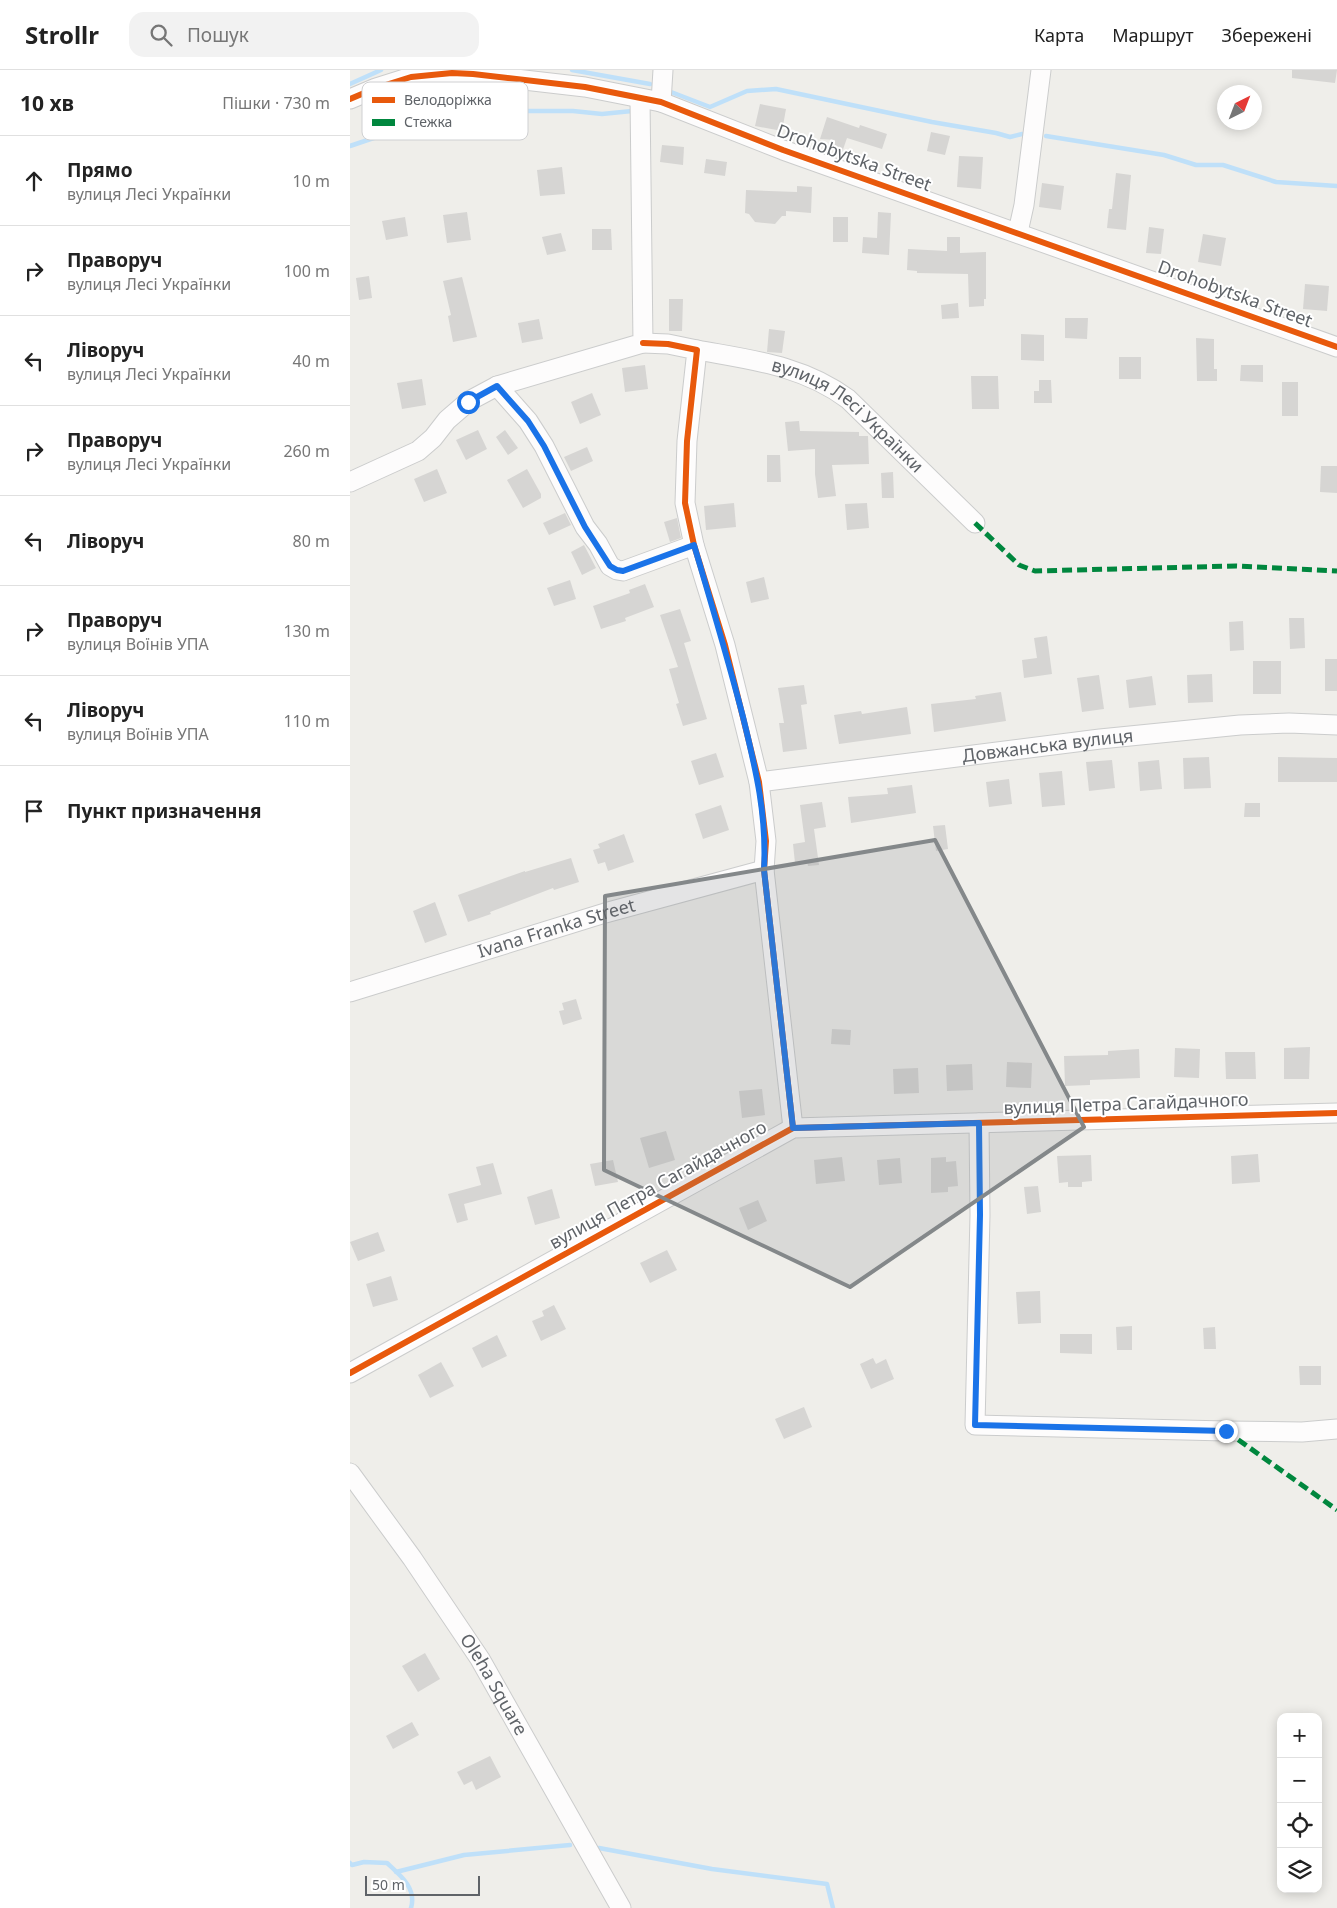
<!DOCTYPE html>
<html lang="uk">
<meta charset="utf-8">
<style>
:root{--surface:#fff;--page:#f2f2f2;--text:#222;--muted:#767676;--line:#e0e0e0}
body{margin:0;font-family:"Noto Sans",sans-serif;background:var(--page);color:var(--text)}
.controls{position:absolute;right:15px;bottom:15px;display:grid;overflow:hidden;border-radius:10px;box-shadow:0 2px 12px #0003}
.controls button{width:45px;height:45px;display:grid;place-items:center;padding:0;border:0;border-bottom:1px solid var(--line);background:var(--surface);color:var(--text);font:25px sans-serif}
.compass{position:absolute;left:867px;top:15px;width:45px;height:45px;border-radius:50%;background:var(--surface);box-shadow:0 2px 12px #0003;rotate:42deg}
.scale{position:absolute;left:15px;bottom:12px;width:115px;box-sizing:border-box;padding-left:5px;border:2px solid #5f6368;border-top:0;font-size:14px;line-height:18px;white-space:nowrap;color:#5f6368;-webkit-text-stroke:4px #fff;paint-order:stroke}
.stop{position:absolute;width:15px;height:15px;margin:-11px;border:4px solid #1a73e8;border-radius:50%;background:#fff}
.stop.end{background:#1a73e8;border-color:#fff;box-shadow:0 1px 5px #0008}
.list{margin:0;padding:0;list-style:none}
h2{display:flex;justify-content:space-between;align-items:center;height:65px;margin:0;padding:0 20px;font-size:21px}
h2 small{font-size:16px;font-weight:400;color:var(--muted)}
.list li{display:grid;grid-template-columns:32px 1fr auto;gap:15px;align-items:center;box-sizing:border-box;height:90px;padding:0 20px;border-top:1px solid var(--line)}
.list b{display:block;font-size:19px;white-space:nowrap}
.list p{margin:0;font-size:16px;white-space:nowrap;color:var(--muted)}
.list em{font-size:16px;font-style:normal;color:var(--muted)}
.icon{flex:none;width:28px;height:28px;fill:none;stroke:currentColor;stroke-width:2;stroke-linecap:round;stroke-linejoin:round}
.map{position:relative;flex:none;width:987px;height:1838px;overflow:hidden}
header{display:flex;align-items:center;gap:30px;box-sizing:border-box;height:70px;padding:0 25px;background:var(--surface);border-bottom:1px solid var(--line)}
header strong{font-size:24px}
nav{display:flex;gap:28px;margin-inline-start:auto;font-size:18px}
.search{width:350px;height:45px;background:var(--page);display:flex;align-items:center;gap:12px;box-sizing:border-box;padding:0 18px;border-radius:15px;color:var(--muted);font-size:19px}
main{display:flex}
aside{flex:1;background:var(--surface)}
.map>svg:first-child{display:block}
.lines{fill:none;stroke-linecap:round;stroke-linejoin:round}
.stream{stroke:#bfe0f9;stroke-width:4.5}
.building{fill:#d6d5d3}
.minor-casing{stroke:#cbcccc;stroke-width:21}
.minor{stroke:#fdfcfc;stroke-width:19}
.quiet{stroke:#00873e;stroke-width:5;stroke-dasharray:10 5;stroke-linecap:butt}
.cycleway-casing{stroke:#fff;stroke-width:9}
.cycleway{stroke:#e8590c;stroke-width:6}
.route{stroke:#1a73e8;stroke-width:6}
.marked{fill:#84888a;fill-opacity:0.2;stroke:#84888a;stroke-width:4;stroke-linejoin:round}
.labels{text-anchor:middle;stroke-width:4;stroke-linejoin:round;paint-order:stroke}
.street-label{font-size:18px;fill:#5f6368;stroke:#fff}
.key{fill:#fff;stroke:#cfd0d2;stroke-width:1}
.key-label{font-size:14px;fill:#5f6368}
</style>
<header>
<strong>Strollr</strong>
<div class="search"><svg class="icon" aria-label="search" viewBox="0 0 24 24"><circle cx="10" cy="10" r="6"/><path d="M15 15l6 6"/></svg>Пошук</div>
<nav><a>Карта</a><a>Маршрут</a><a>Збережені</a></nav>
</header>
<main>
<aside>
<h2>10 хв<small>Пішки · 730 m</small></h2>
<ul class="list">
<li><svg class="icon" aria-label="ahead" viewBox="0 0 24 24"><path d="M12 20V5M6 11l6-6 6 6"/></svg><div><b>Прямо</b><p>вулиця Лесі Українки</p></div><em>10 m</em></li>
<li><svg class="icon" aria-label="right" viewBox="0 0 24 24"><path d="M7 20v-9h11M14 6l5 5-5 5"/></svg><div><b>Праворуч</b><p>вулиця Лесі Українки</p></div><em>100 m</em></li>
<li><svg class="icon" aria-label="left" viewBox="0 0 24 24"><path d="M17 20v-9H6M10 6l-5 5 5 5"/></svg><div><b>Ліворуч</b><p>вулиця Лесі Українки</p></div><em>40 m</em></li>
<li><svg class="icon" aria-label="right" viewBox="0 0 24 24"><path d="M7 20v-9h11M14 6l5 5-5 5"/></svg><div><b>Праворуч</b><p>вулиця Лесі Українки</p></div><em>260 m</em></li>
<li><svg class="icon" aria-label="left" viewBox="0 0 24 24"><path d="M17 20v-9H6M10 6l-5 5 5 5"/></svg><div><b>Ліворуч</b></div><em>80 m</em></li>
<li><svg class="icon" aria-label="right" viewBox="0 0 24 24"><path d="M7 20v-9h11M14 6l5 5-5 5"/></svg><div><b>Праворуч</b><p>вулиця Воїнів УПА</p></div><em>130 m</em></li>
<li><svg class="icon" aria-label="left" viewBox="0 0 24 24"><path d="M17 20v-9H6M10 6l-5 5 5 5"/></svg><div><b>Ліворуч</b><p>вулиця Воїнів УПА</p></div><em>110 m</em></li>
<li><svg class="icon" aria-label="arrive" viewBox="0 0 24 24"><path d="M6 21V4h12l-3 4 3 4H6"/></svg><div><b>Пункт призначення</b></div></li>
</ul>
</aside>
<div class="map">
<svg width="987" height="1838" viewBox="0 0 987 1838">
<rect width="100%" height="100%" fill="#efeeea"/>
<g class="lines">
<g class="stream">
<polyline points="222,0 300,14"/>
<polyline points="0,14 31,0"/>
<polyline points="86,18 91,49"/>
<polyline points="321,22 360,37 397,21 426,19 582,52 646,63 660,67 672,64"/>
<polyline points="696,66 814,85 846,95 873,95 926,112 987,116"/>
<polyline points="0,76 59,56 91,49 166,41 223,41 252,44 282,41"/>
<polyline points="249,1778 362,1799 477,1814 483,1838"/>
<path d="M0 1793 2 1795 14 1792 37 1793C50 1805 67 1818 61 1838"/>
<polyline points="46,1802 114,1785 220,1775"/>
</g>
</g>
<g class="building">
<polygon points="942,0 987,0 985,13 942,8"/>
<polygon points="410,34 436,39 432,61 405,56"/>
<polygon points="477,47 509,58 510,55 537,64 532,79 497,68 490,88 485,86 485,70 470,69"/>
<polygon points="581,62 600,66 595,85 577,81"/>
<polygon points="312,75 334,77 333,95 310,92"/>
<polygon points="609,86 633,87 631,119 607,117"/>
<polygon points="356,89 377,92 375,106 354,103"/>
<polygon points="212,97 215,124 190,126 187,100"/>
<polygon points="766,103 781,105 776,160 757,158 759,139 762,139"/>
<polygon points="692,113 714,116 711,140 689,137"/>
<polygon points="447,116 462,117 461,143 436,141 436,146 432,146 425,154 405,152 399,144 395,143 396,120 447,122"/>
<polygon points="117,142 121,170 97,173 93,145"/>
<polygon points="528,142 541,143 539,185 512,183 513,167 527,168"/>
<polygon points="55,147 58,166 36,170 32,151"/>
<rect x="483" y="147" width="15" height="25"/>
<polygon points="799,157 814,159 811,184 796,183"/>
<polygon points="242,159 261,159 262,180 242,180"/>
<polygon points="211,163 216,181 197,185 192,167"/>
<polygon points="853,164 876,168 871,196 848,192"/>
<polygon points="597,167 610,167 610,183 636,182 636,229 634,229 634,236 619,237 618,204 567,203 567,201 557,200 558,179 597,181"/>
<polygon points="19,206 22,228 9,230 6,208"/>
<polygon points="112,207 127,267 103,272 98,246 101,245 93,211"/>
<polygon points="955,214 979,216 977,241 953,239"/>
<polygon points="319,229 333,229 332,261 319,261"/>
<polygon points="608,233 609,248 592,249 591,235"/>
<polygon points="715,248 738,248 737,269 715,268"/>
<polygon points="189,249 193,269 172,273 168,253"/>
<polygon points="419,259 435,261 432,283 417,282"/>
<polygon points="671,264 694,265 694,291 671,290"/>
<polygon points="846,268 864,269 864,299 867,299 867,311 847,311"/>
<rect x="769" y="287" width="22" height="22"/>
<polygon points="295,295 298,319 275,322 272,298"/>
<polygon points="891,295 913,295 913,312 890,311"/>
<polygon points="621,306 648,306 649,339 622,339"/>
<polygon points="72,309 76,335 52,339 47,313"/>
<polygon points="689,310 701,310 702,333 684,333 684,321 689,321"/>
<rect x="932" y="312" width="16" height="34"/>
<polygon points="242,323 251,345 230,354 221,332"/>
<polygon points="449,351 450,361 509,362 509,366 518,366 519,394 482,395 486,426 468,428 465,404 465,379 438,381 435,352"/>
<polygon points="128,360 137,379 116,390 106,370"/>
<polygon points="155,360 168,378 158,385 146,367"/>
<polygon points="237,377 243,391 221,401 214,387"/>
<polygon points="417,385 430,385 431,412 417,412"/>
<polygon points="971,396 987,396 987,423 970,422"/>
<polygon points="87,399 97,423 74,432 64,409"/>
<polygon points="177,399 191,424 191,428 173,438 157,410"/>
<polygon points="543,402 544,428 532,428 531,403"/>
<polygon points="384,433 386,457 356,460 354,436"/>
<polygon points="517,433 519,458 497,460 495,434"/>
<polygon points="215,443 221,455 199,465 193,453"/>
<polygon points="327,448 331,468 320,472 314,452"/>
<polygon points="234,475 246,498 232,505 221,482"/>
<polygon points="414,507 419,529 401,533 396,512"/>
<polygon points="220,510 226,529 204,536 197,518"/>
<polygon points="295,514 304,537 275,548 276,551 251,559 243,536 280,523 279,520"/>
<polygon points="330,539 341,571 334,573 357,649 333,656 326,634 329,633 319,599 328,597 310,545"/>
<polygon points="939,548 954,548 955,578 940,579"/>
<polygon points="893,551 894,580 880,581 879,552"/>
<polygon points="697,566 702,604 674,608 672,590 687,588 684,568"/>
<rect x="975" y="589" width="12" height="32"/>
<rect x="903" y="591" width="28" height="33"/>
<polygon points="862,604 863,632 838,633 837,605"/>
<polygon points="749,605 754,639 732,642 727,608"/>
<polygon points="802,606 806,635 779,638 776,610"/>
<polygon points="454,615 457,634 451,635 457,679 433,682 429,653 434,653 428,618"/>
<polygon points="651,622 656,651 584,662 581,634 626,629 625,626"/>
<polygon points="557,637 561,664 489,674 484,645 511,641 512,644"/>
<polygon points="366,683 374,707 349,715 341,691"/>
<polygon points="859,687 861,718 834,719 833,688"/>
<polygon points="928,687 987,688 987,712 928,712"/>
<polygon points="762,690 765,718 739,721 736,692"/>
<polygon points="809,690 812,719 790,721 788,692"/>
<polygon points="712,701 715,735 692,737 689,703"/>
<polygon points="659,709 662,734 639,737 636,712"/>
<polygon points="562,715 566,743 501,753 498,727 538,724 537,718"/>
<polygon points="472,732 476,757 464,759 469,795 458,796 457,791 445,793 443,774 455,772 450,735"/>
<polygon points="895,733 910,733 910,747 894,747"/>
<polygon points="371,735 379,760 353,769 345,744"/>
<polygon points="595,755 598,779 586,781 583,756"/>
<polygon points="274,764 284,792 258,801 255,792 248,794 243,780 250,778 248,774"/>
<polygon points="221,788 229,812 204,820 203,818 140,842 141,844 118,852 108,825 175,801 175,802"/>
<polygon points="85,832 97,865 75,873 63,841"/>
<polygon points="226,929 232,949 213,955 209,941 214,940 212,933"/>
<polygon points="482,959 501,960 500,975 481,974"/>
<polygon points="960,977 959,1009 934,1009 934,978"/>
<polygon points="825,978 850,979 849,1008 824,1007"/>
<polygon points="789,979 790,1008 740,1010 740,1015 715,1016 714,986 758,985 758,981"/>
<polygon points="875,982 905,982 906,1009 876,1009"/>
<polygon points="657,992 682,993 681,1018 656,1017"/>
<polygon points="622,994 623,1020 597,1021 596,995"/>
<polygon points="568,998 569,1023 544,1024 543,999"/>
<polygon points="412,1019 415,1045 392,1048 389,1021"/>
<polygon points="316,1061 325,1090 299,1098 290,1068"/>
<polygon points="908,1084 910,1112 882,1114 881,1086"/>
<polygon points="741,1085 742,1111 732,1112 732,1117 718,1117 718,1112 709,1113 707,1086"/>
<polygon points="492,1087 495,1111 466,1114 464,1090"/>
<polygon points="596,1087 596,1092 606,1091 608,1116 598,1117 598,1122 581,1123 581,1088"/>
<polygon points="550,1088 552,1113 529,1115 527,1090"/>
<polygon points="263,1090 268,1112 245,1116 240,1094"/>
<polygon points="143,1093 152,1124 114,1134 118,1150 107,1153 98,1124 131,1115 126,1097"/>
<polygon points="688,1116 691,1142 677,1144 674,1117"/>
<polygon points="202,1119 210,1148 185,1155 177,1127"/>
<polygon points="408,1130 417,1151 398,1160 389,1138"/>
<polygon points="28,1162 35,1181 8,1191 0,1172"/>
<polygon points="317,1180 327,1200 300,1213 290,1193"/>
<polygon points="41,1206 48,1230 23,1237 16,1214"/>
<polygon points="690,1221 691,1253 668,1254 666,1222"/>
<polygon points="204,1235 216,1259 191,1271 182,1251 194,1246 192,1241"/>
<polygon points="782,1256 782,1280 767,1280 766,1257"/>
<polygon points="865,1257 866,1279 854,1279 853,1258"/>
<polygon points="710,1264 742,1264 742,1284 710,1283"/>
<polygon points="147,1265 157,1286 132,1298 122,1278"/>
<polygon points="523,1288 526,1294 536,1289 544,1309 521,1319 510,1294"/>
<polygon points="91,1292 104,1316 80,1328 68,1305"/>
<polygon points="949,1296 971,1296 971,1315 950,1315"/>
<polygon points="454,1337 462,1357 434,1369 425,1349"/>
<polygon points="75,1583 90,1609 68,1622 52,1596"/>
<polygon points="62,1652 69,1665 43,1679 36,1666"/>
<polygon points="140,1686 151,1707 126,1720 122,1711 114,1715 107,1702"/>
</g>
<g class="lines">
<defs>
<g id="minor">
<polyline points="0,29 26,18 61,7 102,3 123,4 235,17 311,32 433,80 987,277"/>
<polyline points="311,32 313,0"/>
<polyline points="668,162 674,135 691,0"/>
<polyline points="293,273 318,274 347,280 337,371 335,433 344,475 375,575 409,712 416,771 414,800 443,1058"/>
<path id="s1" d="M347 280C401 290 452 295 498 329L625 453"/>
<polyline points="147,316 178,351 194,376 235,457 248,474 260,496 267,500 273,501 344,475"/>
<polyline points="0,412 68,381 83,368 97,350 119,331 147,316 293,273 290,29"/>
<path id="s2" d="M409 712 750 669 890 655 939 653 987 655"/>
<path id="s3" d="M0 922 255 843 414 800"/>
<polyline points="629,1053 630,1145 625,1355 876,1361 952,1362 987,1359"/>
<polyline points="0,1303 443,1058 987,1043"/>
<path id="s4" d="M0 1403 62 1488 130 1589 271 1838"/>
</g>
</defs>
<use href="#minor" class="minor-casing"/>
<use href="#minor" class="minor"/>
<g class="quiet">
<polyline points="625,453 669,495 685,501 886,496 987,501"/>
<polyline points="876,1361 987,1440"/>
</g>
<defs>
<g id="cycleway">
<polyline points="0,29 26,18 61,7 102,3 123,4 235,17 311,32 433,80 987,277"/>
<polyline points="293,273 318,274 347,280 337,371 335,433 344,475 375,575 409,712 416,771 414,800 443,1058"/>
<polyline points="0,1303 443,1058 987,1043"/>
</g>
</defs>
<use href="#cycleway" class="cycleway-casing"/>
<use href="#cycleway" class="cycleway"/>
</g>
<g class="lines">
<path class="route" d="M118 332 147 316 178 351 194 376 235 457 260 496 267 500 273 501 344 475C361 532 378 589 393 647 406 700 417 746 414 800L443 1058 629 1053 630 1145 625 1355 876 1361"/>
</g>
<path class="marked" d="M585 770 734 1057 500 1217 254 1100 255 826Z"/>
<g class="labels">
<g class="street-label">
<text transform="translate(504 88) rotate(20)" y="6">Drohobytska Street</text>
<text transform="translate(885 224) rotate(20)" y="6">Drohobytska Street</text>
<text dy="6" stroke="none"><textPath href="#s1" startOffset="169">вулиця Лесі Українки</textPath></text>
<text dy="6" stroke="none"><textPath href="#s2" startOffset="291">Довжанська вулиця</textPath></text>
<text dy="6" stroke="none"><textPath href="#s3" startOffset="216">Ivana Franka Street</textPath></text>
<text transform="translate(776 1034) rotate(-2)" y="6">вулиця Петра Сагайдачного</text>
<text transform="translate(308 1115) rotate(-29)" y="6">вулиця Петра Сагайдачного</text>
<text dy="6" stroke="none"><textPath href="#s4" startOffset="256">Oleha Square</textPath></text>
</g>
</g>
<rect x="12" y="12" width="166" height="58" rx="8" class="key"/>
<rect x="22" y="27" width="23" height="6" fill="#e8590c"/>
<rect x="22" y="49" width="23" height="7" fill="#00873e"/>
<g class="key-label">
<text x="54" y="35">Велодоріжка</text>
<text x="54" y="57">Стежка</text>
</g>
</svg>
<div class="controls">
<button>+</button>
<button>−</button>
<button><svg class="icon" aria-label="locate" viewBox="0 0 24 24"><circle cx="12" cy="12" r="6"/><path d="M12 2v4M12 18v4M2 12h4M18 12h4"/></svg></button>
<button><svg class="icon" aria-label="layers" viewBox="0 0 24 24"><path d="M12 4l9 5-9 5-9-5zM3 14l9 5 9-5"/></svg></button>
</div>
<svg class="compass" viewBox="-18 -18 36 36"><path d="M0-13l5 13h-10z" fill="#e53935"/><path d="M0 13l5-13h-10z" fill="#767676"/></svg>
<div class="scale">50 m</div>
<div class="stop" style="left:118px;top:332px"></div>
<div class="stop end" style="left:876px;top:1361px"></div>
</div>
</main>
